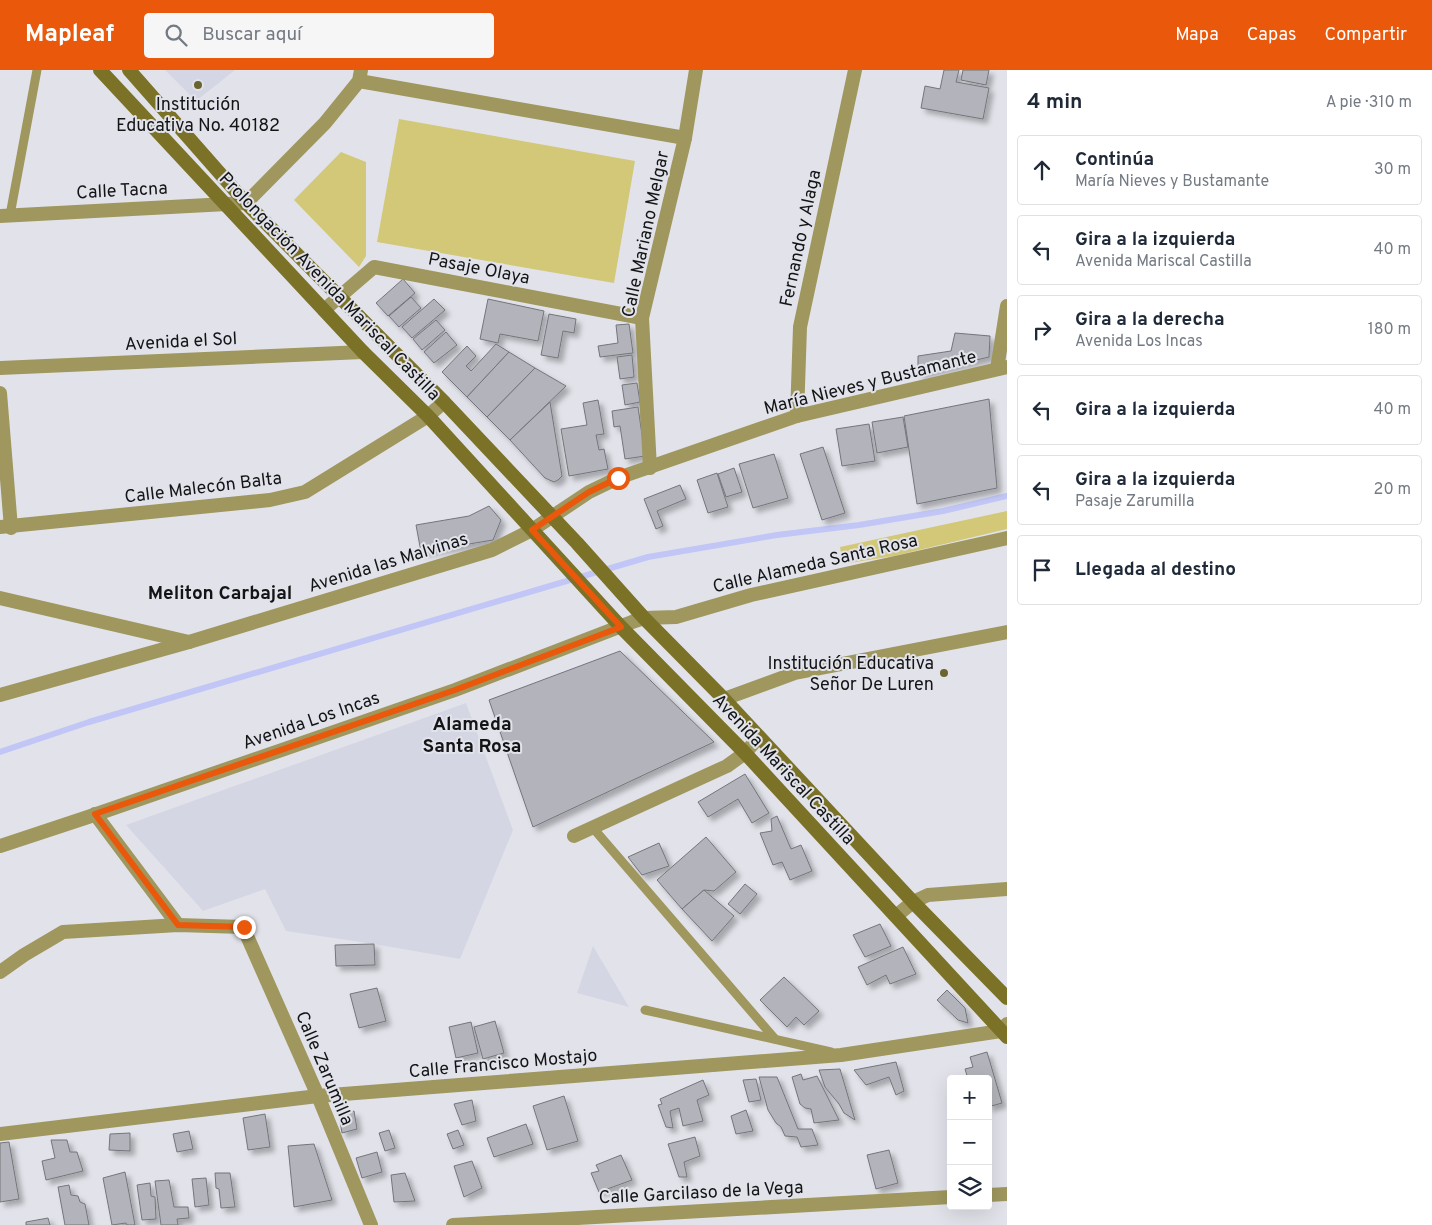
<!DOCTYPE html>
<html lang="es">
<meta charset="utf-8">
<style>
:root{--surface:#fff;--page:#f6f6f7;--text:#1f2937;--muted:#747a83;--line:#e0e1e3;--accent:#ea580c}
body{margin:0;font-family:Overpass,sans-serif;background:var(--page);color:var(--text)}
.controls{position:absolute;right:15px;bottom:15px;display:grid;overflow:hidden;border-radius:5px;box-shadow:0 5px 20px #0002}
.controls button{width:45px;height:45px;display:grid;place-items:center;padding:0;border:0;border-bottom:1px solid var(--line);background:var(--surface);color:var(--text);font:25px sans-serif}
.stop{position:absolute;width:15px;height:15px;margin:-11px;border:4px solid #ea580c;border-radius:50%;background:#fff}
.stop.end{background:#ea580c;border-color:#fff;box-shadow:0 1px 5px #0008}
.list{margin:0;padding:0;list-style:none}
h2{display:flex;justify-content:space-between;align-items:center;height:65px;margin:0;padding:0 20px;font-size:21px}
h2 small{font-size:16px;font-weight:400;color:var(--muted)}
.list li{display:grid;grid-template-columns:32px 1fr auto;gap:15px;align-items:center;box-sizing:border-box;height:70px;margin:0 10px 10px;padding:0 10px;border:1px solid var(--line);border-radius:5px}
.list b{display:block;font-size:19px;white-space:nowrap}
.list p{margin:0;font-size:16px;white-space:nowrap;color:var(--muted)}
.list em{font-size:16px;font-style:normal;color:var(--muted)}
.icon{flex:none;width:28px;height:28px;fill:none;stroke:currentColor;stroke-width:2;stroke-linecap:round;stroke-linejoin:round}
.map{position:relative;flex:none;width:1007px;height:1155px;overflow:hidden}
header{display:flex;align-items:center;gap:30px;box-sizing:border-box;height:70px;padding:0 25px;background:var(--accent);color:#fff}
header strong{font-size:24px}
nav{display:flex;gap:28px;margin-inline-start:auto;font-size:18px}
.search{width:350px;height:45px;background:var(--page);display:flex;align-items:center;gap:12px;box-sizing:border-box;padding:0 18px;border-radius:5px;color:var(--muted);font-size:19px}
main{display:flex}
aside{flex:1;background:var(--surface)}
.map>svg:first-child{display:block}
.built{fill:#d4d6e4}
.green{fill:#d2c878}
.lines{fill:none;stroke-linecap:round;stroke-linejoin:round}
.stream{stroke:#c1c6f6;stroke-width:6}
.building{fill:#b3b4bb;stroke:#74757b;filter:url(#shadow)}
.service{stroke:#9f975e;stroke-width:9}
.minor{stroke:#9f975e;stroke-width:14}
.tertiary{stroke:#9f975e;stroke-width:14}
.secondary{stroke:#7b7228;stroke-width:14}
.route{stroke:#ea580c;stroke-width:6}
.poi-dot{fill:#6a6430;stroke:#e2e3ea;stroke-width:2}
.labels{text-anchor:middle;stroke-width:4;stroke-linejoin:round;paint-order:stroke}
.poi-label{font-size:18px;fill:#131416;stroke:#e2e3ea}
.street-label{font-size:18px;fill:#131416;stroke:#e2e3ea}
.neighbourhood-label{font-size:19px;font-weight:bold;fill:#131416;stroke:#e2e3ea}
</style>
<header>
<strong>Mapleaf</strong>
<div class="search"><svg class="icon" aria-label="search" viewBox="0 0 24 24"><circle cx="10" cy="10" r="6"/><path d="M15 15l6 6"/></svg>Buscar aquí</div>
<nav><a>Mapa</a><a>Capas</a><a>Compartir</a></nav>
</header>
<main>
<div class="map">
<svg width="1007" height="1155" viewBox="0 0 1007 1155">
<defs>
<filter id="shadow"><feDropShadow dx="4.5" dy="4.5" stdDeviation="2.5" flood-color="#0004"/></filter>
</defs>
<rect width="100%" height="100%" fill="#e2e3ea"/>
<g class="built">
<polygon points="165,0 235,0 196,31"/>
<polygon points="466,633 513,760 460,889 374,874 286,861 265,819 203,841 126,755"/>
<polygon points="593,876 629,937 577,923"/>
</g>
<g class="green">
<polygon points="399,49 635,91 614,213 377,172"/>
<polygon points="341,82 366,92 366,186 359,197 294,130"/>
<polygon points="1007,441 1007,459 894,486 843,494 840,477"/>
</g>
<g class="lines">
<polyline class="stream" points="0,682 89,652 648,487 777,465 859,455 943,441 1007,426"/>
</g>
<g class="building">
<polygon points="944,0 959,0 956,12 989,18 983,49 921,38 925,16 940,19"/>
<polygon points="963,0 989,0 986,15 961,10"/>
<polygon points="403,209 415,223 388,246 376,233"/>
<polygon points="411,227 421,238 399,257 389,246"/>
<polygon points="434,229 445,240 412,268 402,257"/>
<polygon points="488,229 544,241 538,271 500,264 498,273 480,269"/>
<polygon points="549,244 576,249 574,263 563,261 558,288 541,285"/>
<polygon points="436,250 445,260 422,280 413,269"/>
<polygon points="629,254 633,283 600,287 598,276 618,273 616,255"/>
<polygon points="446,262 457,275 434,293 424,282"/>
<polygon points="955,263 990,266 989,287 918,304 918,286 951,281"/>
<polygon points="496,274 509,282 467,327 442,302 467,276 476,286 466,296 471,301"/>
<polygon points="509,282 535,298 487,347 467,327"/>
<polygon points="632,285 634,307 620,309 617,287"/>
<polygon points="535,298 566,316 510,370 487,347"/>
<polygon points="637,313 640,332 625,335 622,315"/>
<polygon points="989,329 997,418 917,434 904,346"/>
<polygon points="598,330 604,364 596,365 599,380 604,379 608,399 569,406 561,359 587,355 583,333"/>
<polygon points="550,332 562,406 558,410 554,412 545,408 510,370"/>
<polygon points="638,337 645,386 625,389 620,356 614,357 612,341"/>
<polygon points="903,347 908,377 877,383 872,352"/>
<polygon points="869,354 875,391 842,396 836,359"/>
<polygon points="823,377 845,443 822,450 800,384"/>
<polygon points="774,384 788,428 753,438 739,394"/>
<polygon points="734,398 742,422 726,427 718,404"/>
<polygon points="717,403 728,437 708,443 697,410"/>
<polygon points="680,415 686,429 657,441 663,456 656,459 644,429"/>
<polygon points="489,436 501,450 493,470 421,482 416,455 469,446"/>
<polygon points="620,581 714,672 533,757 489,630"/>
<polygon points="745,704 769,743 752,753 738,729 708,747 698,732"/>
<polygon points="777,746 791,779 801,775 812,801 790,810 782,792 773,795 760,763 772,761 771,749"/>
<polygon points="706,767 736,802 714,821 704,820 682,839 657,810"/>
<polygon points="659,773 669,796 642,805 628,787"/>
<polygon points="745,814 757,824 740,844 728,834"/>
<polygon points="704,820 734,846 712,871 682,839"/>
<polygon points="880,854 891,876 865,887 853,865"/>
<polygon points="374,874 375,895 336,896 335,875"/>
<polygon points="903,877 916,904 890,914 886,905 867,915 858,897"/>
<polygon points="784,907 819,941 804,955 796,947 787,957 760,930"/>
<polygon points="377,918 386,951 359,958 350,924"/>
<polygon points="947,920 965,938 968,953 958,950 937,930"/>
<polygon points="495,951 504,983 483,989 474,957"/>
<polygon points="471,952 478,983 456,988 449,957"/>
<polygon points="987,982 1002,1033 988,1037 988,1009 968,1009 965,999 973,997 970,987"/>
<polygon points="896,992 904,1021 896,1025 889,1007 866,1015 854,1000"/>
<polygon points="840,999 855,1050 844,1043 839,1034 825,1017 819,1000"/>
<polygon points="801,1004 803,1010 817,1006 839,1050 814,1053 811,1039 805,1038 800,1034 792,1007"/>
<polygon points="759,1007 777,1007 798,1059 812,1059 818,1075 801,1077 797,1067 785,1066 781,1057 776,1053 768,1040"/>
<polygon points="756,1009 761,1030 749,1032 743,1010"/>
<polygon points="703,1010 709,1025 697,1030 703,1051 683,1056 679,1038 670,1041 673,1058 666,1057 658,1035 662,1034 660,1029"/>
<polygon points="564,1026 578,1071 547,1080 533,1036"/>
<polygon points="472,1030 476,1051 462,1055 454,1034"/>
<polygon points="746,1040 753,1061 736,1064 731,1046"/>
<polygon points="354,1041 357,1059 342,1063 339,1046"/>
<polygon points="265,1044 270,1077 248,1080 243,1048"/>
<polygon points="526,1054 533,1074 494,1087 487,1068"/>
<polygon points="389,1060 395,1078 385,1081 379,1063"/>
<polygon points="458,1060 464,1075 453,1079 447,1064"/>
<polygon points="189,1061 193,1079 177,1082 173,1064"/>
<polygon points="130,1063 130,1081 109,1080 110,1064"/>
<polygon points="695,1067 700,1086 684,1092 687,1107 679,1107 668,1074"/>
<polygon points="51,1070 67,1070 70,1082 77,1082 83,1101 46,1110 42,1091 55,1088"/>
<polygon points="9,1072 19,1129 0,1132 0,1073"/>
<polygon points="314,1074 332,1130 294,1137 288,1076"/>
<polygon points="889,1080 898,1113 876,1119 867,1085"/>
<polygon points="377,1082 382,1102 362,1108 356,1088"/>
<polygon points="621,1085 632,1110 599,1122 591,1103 599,1101 596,1095"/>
<polygon points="472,1091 482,1118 464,1127 454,1096"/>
<polygon points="125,1102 135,1155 127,1155 126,1153 112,1155 103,1108"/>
<polygon points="215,1103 230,1103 235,1137 221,1138 219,1119 216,1118"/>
<polygon points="405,1103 415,1131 394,1132 391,1105"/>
<polygon points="206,1108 209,1135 195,1137 192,1109"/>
<polygon points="169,1110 174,1137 188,1137 189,1148 177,1149 178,1155 161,1155 155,1111"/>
<polygon points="150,1113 151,1126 155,1127 156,1149 142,1150 137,1115"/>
<polygon points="69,1115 71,1125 78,1126 80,1132 85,1134 89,1155 65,1155 58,1117"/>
<polygon points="48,1148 50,1155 26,1155 26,1152"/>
</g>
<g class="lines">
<g class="service">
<polyline points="10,145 37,0"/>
<polyline points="593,758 775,969"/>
<polyline points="645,940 831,982"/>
</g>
<g class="minor">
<polyline points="359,11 685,68"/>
<polyline points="0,146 246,133 325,53 359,11 361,0"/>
<polyline points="324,240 374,197 642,248"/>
<polyline points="0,298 363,282"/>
<polyline points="0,323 11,458"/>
<polyline points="797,346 800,257 855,0"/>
<polyline points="650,398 642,248 685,68 696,0"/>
<polyline points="0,457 270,430 305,422 428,346 444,332"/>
<polyline points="0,528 189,572"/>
<polyline points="724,629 795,603 1007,562"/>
<polyline points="95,744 178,855"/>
<polyline points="574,766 727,696 745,683 759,667"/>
<polyline points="0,776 88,747 455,620 632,552 644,548 676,547 751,525 1007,468"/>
<polyline points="896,846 913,832 928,825 1007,819"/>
<polyline points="0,902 24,885 63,862 178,855 243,857 318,1026 371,1155"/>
<polyline points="0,1064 318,1026 841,985 1001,961 1007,954"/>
</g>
<g class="tertiary">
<polyline points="997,299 1007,236"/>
<polyline points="0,625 189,572 492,480 532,460 589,422 618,408 797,346 1007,297"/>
<polyline points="988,1125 1007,1124"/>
<polyline points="453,1155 951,1127"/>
</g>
<g class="secondary">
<polyline points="100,0 363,282 428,346 621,557 745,683 1007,967"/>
<polyline points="129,0 246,133 444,332 577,473 644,548 724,629 913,832 1007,928"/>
</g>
</g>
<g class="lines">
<polyline class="route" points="244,857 178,855 95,744 455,620 621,557 532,460 589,422 618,408"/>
</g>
<g class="poi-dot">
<circle cx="198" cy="15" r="5"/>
<circle cx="944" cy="603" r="5"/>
</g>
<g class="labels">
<g class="poi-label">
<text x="198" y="40">Institución<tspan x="198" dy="21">Educativa No. 40182</tspan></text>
<text x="934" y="599" text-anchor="end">Institución Educativa<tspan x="934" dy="21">Señor De Luren</tspan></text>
</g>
<g class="street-label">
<text transform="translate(122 120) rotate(-3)" y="6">Calle Tacna</text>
<text transform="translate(645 164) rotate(-78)" y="6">Calle Mariano Melgar</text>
<text transform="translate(800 168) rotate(-78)" y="6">Fernando y Alaga</text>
<text transform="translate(479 198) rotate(11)" y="6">Pasaje Olaya</text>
<text transform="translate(330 216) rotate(46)" y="6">Prolongación Avenida Mariscal Castilla</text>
<text transform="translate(181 271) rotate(-3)" y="6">Avenida el Sol</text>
<text transform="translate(870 312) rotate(-14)" y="6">María Nieves y Bustamante</text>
<text transform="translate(203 417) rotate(-7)" y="6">Calle Malecón Balta</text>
<text transform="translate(388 492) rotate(-17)" y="6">Avenida las Malvinas</text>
<text transform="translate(815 493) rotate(-13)" y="6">Calle Alameda Santa Rosa</text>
<text transform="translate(311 650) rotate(-19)" y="6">Avenida Los Incas</text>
<text transform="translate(784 699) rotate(47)" y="6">Avenida Mariscal Castilla</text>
<text transform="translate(503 993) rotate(-5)" y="6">Calle Francisco Mostajo</text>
<text transform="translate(325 998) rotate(67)" y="6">Calle Zarumilla</text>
<text transform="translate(701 1122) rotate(-3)" y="6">Calle Garcilaso de la Vega</text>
</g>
<g class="neighbourhood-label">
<text x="220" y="529">Meliton Carbajal</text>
<text x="472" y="660">Alameda<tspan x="472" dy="22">Santa Rosa</tspan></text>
</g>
</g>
</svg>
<div class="controls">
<button>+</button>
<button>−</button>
<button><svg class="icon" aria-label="layers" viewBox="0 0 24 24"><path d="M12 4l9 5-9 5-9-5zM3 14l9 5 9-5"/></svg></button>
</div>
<div class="stop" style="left:618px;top:408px"></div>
<div class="stop end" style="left:244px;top:857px"></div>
</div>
<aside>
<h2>4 min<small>A pie · 310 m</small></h2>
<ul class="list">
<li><svg class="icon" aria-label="ahead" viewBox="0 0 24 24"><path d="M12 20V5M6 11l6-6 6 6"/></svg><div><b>Continúa</b><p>María Nieves y Bustamante</p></div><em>30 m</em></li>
<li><svg class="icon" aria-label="left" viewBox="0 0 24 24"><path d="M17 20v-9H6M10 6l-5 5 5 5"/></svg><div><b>Gira a la izquierda</b><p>Avenida Mariscal Castilla</p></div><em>40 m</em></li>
<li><svg class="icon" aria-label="right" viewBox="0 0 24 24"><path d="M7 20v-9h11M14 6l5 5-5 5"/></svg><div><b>Gira a la derecha</b><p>Avenida Los Incas</p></div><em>180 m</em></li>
<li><svg class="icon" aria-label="left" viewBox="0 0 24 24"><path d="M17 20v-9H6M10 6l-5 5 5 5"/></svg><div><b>Gira a la izquierda</b></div><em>40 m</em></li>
<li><svg class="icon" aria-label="left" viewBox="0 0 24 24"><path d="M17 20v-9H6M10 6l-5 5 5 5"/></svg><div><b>Gira a la izquierda</b><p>Pasaje Zarumilla</p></div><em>20 m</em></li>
<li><svg class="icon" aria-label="arrive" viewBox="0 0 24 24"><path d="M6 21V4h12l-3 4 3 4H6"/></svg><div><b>Llegada al destino</b></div></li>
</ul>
</aside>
</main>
